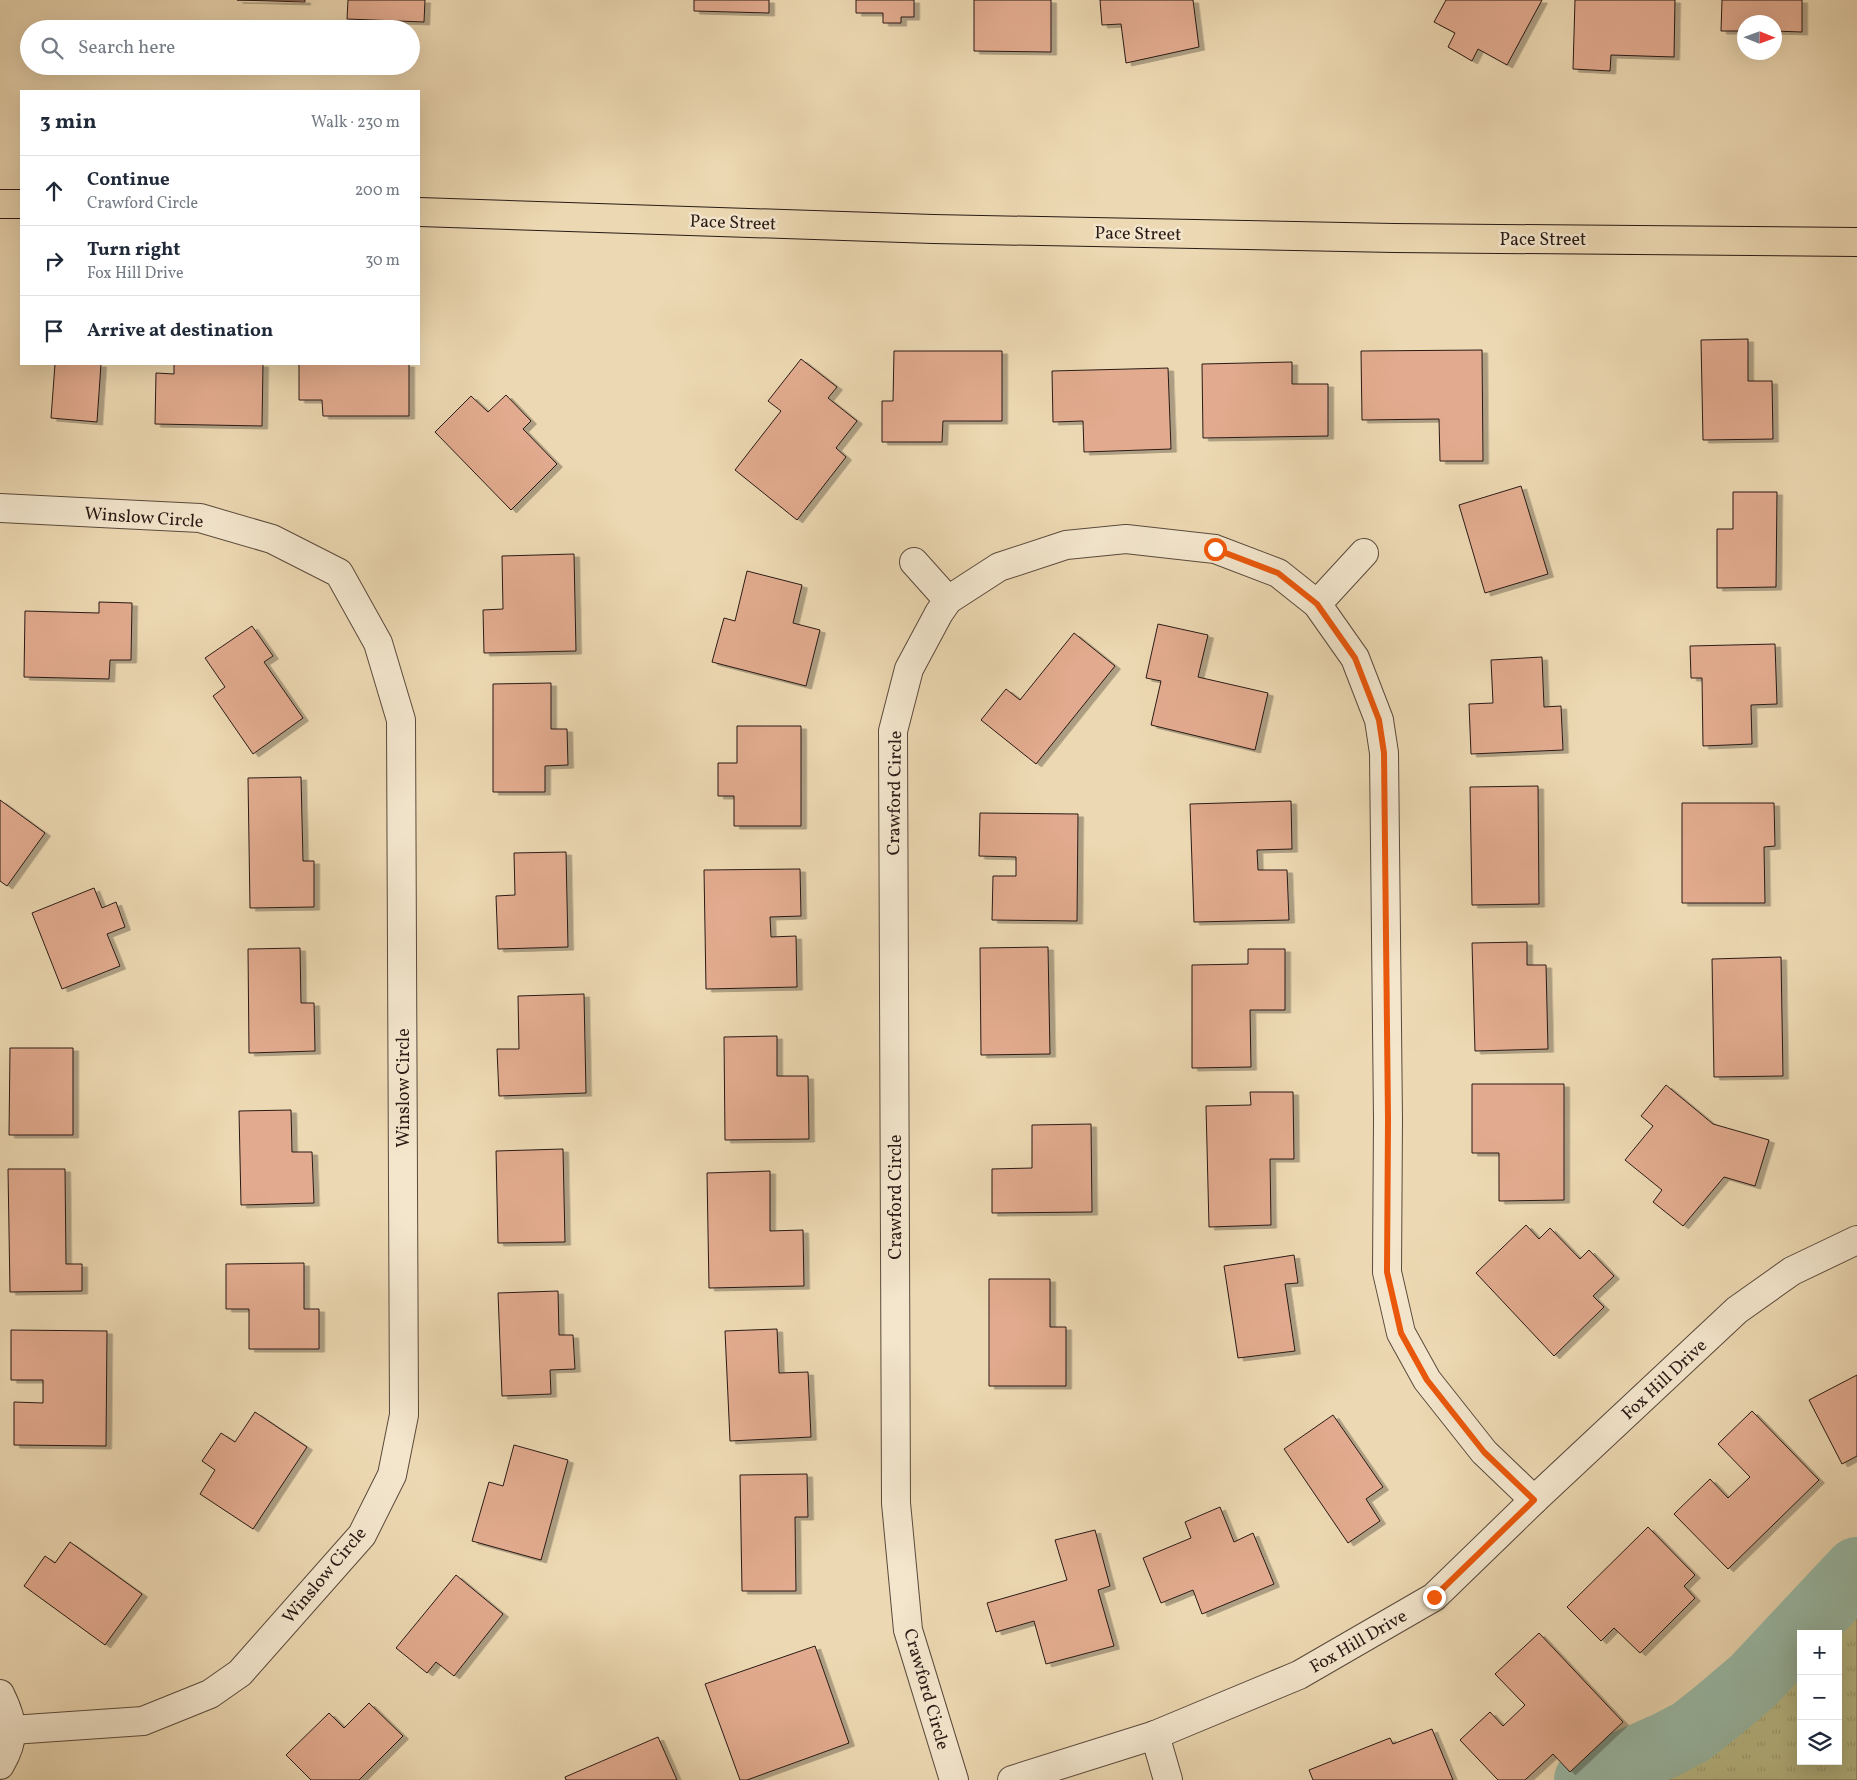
<!DOCTYPE html>
<meta charset="utf-8">
<style>
:root{--surface:#fff;--page:#f2f2f3;--text:#1f2937;--muted:#747a83;--line:#e0e1e3}
body{margin:0;font-family:Vollkorn,serif;background:var(--page);color:var(--text)}
.controls{position:absolute;right:15px;bottom:15px;display:grid;overflow:hidden;border-radius:0px;box-shadow:0 5px 20px #0002}
.controls button{width:45px;height:45px;display:grid;place-items:center;padding:0;border:0;border-bottom:1px solid var(--line);background:var(--surface);color:var(--text);font:25px sans-serif}
.compass{position:absolute;left:1737px;top:15px;width:45px;height:45px;border-radius:50%;background:var(--surface);box-shadow:0 5px 20px #0002;rotate:91deg}
.stop{position:absolute;width:15px;height:15px;margin:-11px;border:4px solid #ea580c;border-radius:50%;background:#fff}
.stop.end{background:#ea580c;border-color:#fff;box-shadow:0 1px 5px #0008}
.list{margin:0;padding:0;list-style:none}
h2{display:flex;justify-content:space-between;align-items:center;height:65px;margin:0;padding:0 20px;font-size:21px}
h2 small{font-size:16px;font-weight:400;color:var(--muted)}
.list li{display:grid;grid-template-columns:32px 1fr auto;gap:15px;align-items:center;box-sizing:border-box;height:70px;padding:0 20px;border-top:1px solid var(--line)}
.list b{display:block;font-size:19px;white-space:nowrap}
.list p{margin:0;font-size:16px;white-space:nowrap;color:var(--muted)}
.list em{font-size:16px;font-style:normal;color:var(--muted)}
.icon{flex:none;width:28px;height:28px;fill:none;stroke:currentColor;stroke-width:2;stroke-linecap:round;stroke-linejoin:round}
.map{position:relative;flex:none;width:1857px;height:1780px;overflow:hidden}
.search{position:absolute;background:var(--surface);box-shadow:0 5px 20px #0002;left:20px;top:20px;width:400px;height:55px;display:flex;align-items:center;gap:12px;box-sizing:border-box;padding:0 18px;border-radius:28px;color:var(--muted);font-size:19px}
.panel{position:absolute;background:var(--surface);box-shadow:0 5px 20px #0002;left:20px;top:90px;width:400px;height:275px;border-radius:0px}
.map>svg:first-child{display:block}
.grass{fill:url(#grass-tufts);stroke:#726c50;fill-rule:evenodd}
.lines{fill:none;stroke-linecap:round;stroke-linejoin:round}
.river{stroke:#99bba8;stroke-width:66}
.building{fill:#e2ab8f;stroke:#291a15;filter:url(#shadow)}
.minor-casing{stroke:#5a4a3c;stroke-width:30}
.major-casing{stroke:#291a15;stroke-width:30}
.minor{stroke:#f3e6cd;stroke-width:28}
.major{stroke:#ecd8b2;stroke-width:28}
.route{stroke:#ea580c;stroke-width:6}
.labels{text-anchor:middle;stroke-width:5;stroke-linejoin:round;paint-order:stroke}
.street-label{font-size:18px;fill:#291a15;stroke:#f3e6cd}
</style>
<div class="map">
<svg width="1857" height="1780" viewBox="0 0 1857 1780">
<defs>
<pattern id="grass-tufts" width="24" height="20" patternUnits="userSpaceOnUse" patternTransform="scale(1.25)"><rect width="24" height="20" fill="#babe8a"/><path d="M3 7l-1-3M5 7V3M7 7l1-3M15 17l-1-3M17 17v-4M19 17l1-3" fill="none" stroke="#a0a376"/></pattern>
<filter id="shadow"><feDropShadow dx="5.5" dy="3" stdDeviation="0" flood-color="#0004"/></filter>
</defs>
<rect width="100%" height="100%" fill="#ecd8b2"/>
<filter id="stains"><feTurbulence type="fractalNoise" baseFrequency=".004" numOctaves="4"/><feColorMatrix values="0 0 0 0 .2 0 0 0 0 .09 0 0 0 0 .02 0 0 0 .5 -.17"/></filter>
<radialGradient id="worn" r=".72"><stop offset=".6" stop-color="#630" stop-opacity="0"/><stop offset="1" stop-color="#630" stop-opacity=".3"/></radialGradient>
<path class="grass" d="M1857 1552V1780H1575L1647 1742 1745 1668ZM1801 1634H1838V1761H1801Z"/>
<g class="lines">
<polyline class="river" points="1587,1780 1666,1745 1691,1732 1720,1709 1753,1681 1857,1570"/>
</g>
<g class="building">
<polygon points="237,0 305,0 305,2"/>
<polygon points="348,0 425,0 424,22 347,19"/>
<polygon points="694,0 769,0 769,13 694,11"/>
<polygon points="856,0 914,0 914,17 901,17 901,23 883,23 883,13 856,13"/>
<polygon points="974,0 1051,0 1051,52 974,51"/>
<polygon points="1100,0 1193,0 1199,47 1126,63 1121,24 1102,25"/>
<polygon points="1446,0 1542,0 1507,65 1478,49 1472,61 1448,47 1455,33 1434,22"/>
<polygon points="1575,0 1675,0 1674,57 1611,55 1610,71 1573,69"/>
<polygon points="1722,0 1802,0 1802,32 1774,31 1774,22 1744,22 1744,31 1721,31"/>
<polygon points="1748,339 1748,381 1772,381 1773,439 1703,440 1701,340"/>
<polygon points="1482,350 1483,461 1440,461 1439,419 1362,420 1361,351"/>
<polygon points="894,351 1002,351 1002,421 943,421 942,442 882,442 882,401 893,401"/>
<polygon points="801,359 837,387 828,398 857,421 836,448 846,457 797,520 735,470 781,411 768,401"/>
<polygon points="1292,362 1292,384 1328,384 1328,436 1203,438 1202,364"/>
<polygon points="55,364 101,364 97,422 51,418"/>
<polygon points="174,364 263,364 262,426 155,424 156,373 174,374"/>
<polygon points="299,364 409,364 409,416 323,416 322,400 299,400"/>
<polygon points="1168,368 1171,449 1084,452 1083,421 1053,422 1052,371"/>
<polygon points="506,395 531,421 523,429 557,464 511,510 435,432 471,396 488,412"/>
<polygon points="1521,486 1548,574 1485,593 1459,505"/>
<polygon points="1733,492 1777,492 1776,587 1717,588 1717,529 1733,529"/>
<polygon points="574,554 576,651 484,653 483,610 503,609 502,556"/>
<polygon points="747,571 802,585 793,623 820,630 806,686 712,662 724,618 735,621"/>
<polygon points="99,602 132,603 131,660 110,660 109,679 24,677 25,611 99,613"/>
<polygon points="1158,624 1208,635 1198,677 1268,693 1255,750 1151,725 1161,681 1146,678"/>
<polygon points="252,626 273,656 264,662 303,718 253,754 213,696 225,687 205,658"/>
<polygon points="1074,633 1115,666 1036,764 981,720 1006,689 1020,700"/>
<polygon points="1775,644 1777,704 1751,705 1752,744 1703,746 1702,678 1691,678 1690,646"/>
<polygon points="1542,657 1544,707 1561,706 1563,750 1471,754 1469,704 1493,703 1491,660"/>
<polygon points="551,683 551,729 567,729 568,765 545,766 545,792 493,792 493,684"/>
<polygon points="737,726 801,726 801,826 734,826 734,796 718,796 718,763 737,763"/>
<polygon points="301,777 303,861 314,861 314,907 250,908 248,778"/>
<polygon points="1538,786 1539,904 1472,905 1470,787"/>
<polygon points="0,800 45,833 7,886 0,881"/>
<polygon points="1291,801 1292,849 1257,850 1258,870 1287,870 1289,920 1194,922 1190,804"/>
<polygon points="1682,803 1774,803 1775,846 1764,847 1765,903 1682,903"/>
<polygon points="980,813 1078,814 1077,921 992,920 993,876 1016,876 1016,857 979,856"/>
<polygon points="566,852 568,947 498,949 496,896 515,895 514,853"/>
<polygon points="800,869 801,916 770,917 771,937 796,936 797,987 706,989 704,870"/>
<polygon points="94,888 102,908 116,902 125,927 107,934 120,966 62,989 32,913"/>
<polygon points="1527,942 1527,965 1546,965 1548,1049 1475,1051 1472,943"/>
<polygon points="1048,947 1050,1054 981,1055 980,948"/>
<polygon points="300,948 301,1003 314,1003 315,1051 249,1053 248,949"/>
<polygon points="1248,949 1285,949 1285,1010 1250,1010 1251,1067 1192,1068 1192,965 1248,964"/>
<polygon points="1781,957 1783,1076 1714,1077 1712,959"/>
<polygon points="584,994 586,1093 499,1096 497,1049 519,1049 518,996"/>
<polygon points="777,1036 777,1076 808,1076 809,1139 725,1140 724,1037"/>
<polygon points="10,1048 73,1048 73,1135 9,1135"/>
<polygon points="1472,1084 1564,1084 1564,1200 1499,1201 1499,1153 1472,1153"/>
<polygon points="1666,1085 1713,1124 1769,1140 1755,1186 1724,1177 1683,1226 1653,1202 1662,1190 1625,1160 1653,1126 1641,1116"/>
<polygon points="1250,1092 1293,1092 1294,1159 1270,1159 1271,1225 1209,1227 1206,1106 1251,1105"/>
<polygon points="291,1110 292,1152 312,1152 314,1203 241,1205 239,1111"/>
<polygon points="1091,1124 1092,1212 992,1213 992,1169 1032,1168 1032,1125"/>
<polygon points="563,1149 565,1242 498,1243 496,1151"/>
<polygon points="8,1169 65,1169 66,1264 82,1264 82,1291 10,1292"/>
<polygon points="770,1171 770,1231 803,1230 804,1286 709,1288 707,1173"/>
<polygon points="1526,1225 1539,1239 1550,1228 1580,1259 1589,1250 1614,1276 1593,1296 1604,1307 1554,1356 1476,1273"/>
<polygon points="1294,1255 1298,1283 1285,1284 1295,1351 1238,1358 1224,1266"/>
<polygon points="304,1263 304,1309 319,1309 319,1349 249,1349 249,1309 226,1309 226,1264"/>
<polygon points="989,1279 1050,1279 1050,1327 1066,1327 1066,1386 989,1386"/>
<polygon points="558,1291 559,1335 573,1335 575,1369 550,1370 551,1394 502,1396 498,1293"/>
<polygon points="777,1329 779,1373 808,1372 811,1437 730,1441 725,1331"/>
<polygon points="11,1330 107,1331 106,1446 14,1445 14,1402 43,1403 43,1380 11,1380"/>
<polygon points="1857,1375 1857,1456 1842,1464 1809,1400"/>
<polygon points="1752,1411 1819,1480 1728,1569 1674,1514 1710,1479 1728,1498 1750,1477 1718,1444"/>
<polygon points="255,1412 307,1447 253,1529 200,1494 215,1470 202,1461 221,1433 235,1442"/>
<polygon points="1333,1415 1383,1487 1366,1499 1380,1521 1348,1543 1284,1449"/>
<polygon points="514,1445 568,1460 541,1560 472,1541 489,1482 503,1486"/>
<polygon points="807,1474 808,1517 795,1517 796,1591 742,1591 740,1475"/>
<polygon points="1220,1507 1234,1542 1253,1533 1274,1584 1202,1614 1193,1590 1161,1603 1143,1558 1191,1538 1185,1522"/>
<polygon points="1648,1527 1695,1575 1684,1586 1695,1598 1640,1653 1614,1628 1601,1641 1567,1607"/>
<polygon points="1095,1530 1110,1586 1098,1590 1114,1646 1046,1664 1034,1621 996,1632 987,1603 1067,1580 1055,1540"/>
<polygon points="70,1542 142,1594 105,1645 24,1586 45,1556 55,1563"/>
<polygon points="456,1575 503,1614 454,1676 436,1662 427,1673 396,1648"/>
<polygon points="1539,1633 1623,1722 1570,1772 1553,1754 1525,1780 1498,1780 1460,1740 1490,1712 1503,1726 1525,1705 1495,1674"/>
<polygon points="815,1646 849,1743 747,1780 740,1780 705,1684"/>
<polygon points="369,1703 403,1736 359,1780 311,1780 286,1755 329,1713 344,1728"/>
<polygon points="1432,1729 1453,1780 1313,1780 1309,1770 1390,1738 1393,1744"/>
<polygon points="658,1737 677,1780 566,1780 565,1777"/>
</g>
<g class="lines">
<defs>
<g id="minor">
<polyline points="0,508 200,518 272,539 339,573 378,643 401,720 404,1415 392,1475 362,1535 240,1673 210,1694 143,1721 12,1730"/>
<polyline points="914,562 948,600"/>
<polyline points="1317,604 1364,553"/>
<path d="M0 1694C14 1722 16 1738 0 1765"/>
<polyline points="1155,1735 1168,1780"/>
<polyline points="954,1780 908,1630 896,1503 893,731 909,669 939,613 948,600 999,567 1066,545 1126,539 1215,549 1278,573 1317,604 1355,658 1379,720 1384,753 1388,1119 1387,1272 1401,1333 1427,1380 1484,1452 1534,1500"/>
<polyline points="1012,1780 1155,1735 1299,1675 1434,1597 1534,1500 1737,1310 1792,1271 1857,1240"/>
</g>
<g id="major">
<polyline points="0,204 21,204"/>
<polyline points="419,212 933,229 1394,238 1857,242"/>
</g>
</defs>
<use href="#minor" class="minor-casing"/>
<use href="#major" class="major-casing"/>
<use href="#minor" class="minor"/>
<use href="#major" class="major"/>
</g>
<g class="lines">
<polyline class="route" points="1215,549 1278,573 1317,604 1355,658 1379,720 1384,753 1388,1119 1387,1272 1401,1333 1427,1380 1484,1452 1534,1500 1434,1597"/>
</g>
<g class="labels">
<g class="street-label">
<text transform="translate(733 222) rotate(2)" y="6">Pace Street</text>
<text transform="translate(1138 233) rotate(1)" y="6">Pace Street</text>
<text x="1543" y="245">Pace Street</text>
<text transform="translate(144 517) rotate(4)" y="6">Winslow Circle</text>
<text transform="translate(894 793) rotate(-89)" y="6">Crawford Circle</text>
<text transform="translate(403 1088) rotate(-90)" y="6">Winslow Circle</text>
<text transform="translate(895 1197) rotate(-90)" y="6">Crawford Circle</text>
<text transform="translate(1664 1379) rotate(-43)" y="6">Fox Hill Drive</text>
<text transform="translate(324 1575) rotate(-50)" y="6">Winslow Circle</text>
<text transform="translate(1358 1641) rotate(-30)" y="6">Fox Hill Drive</text>
<text transform="translate(927 1689) rotate(74)" y="6">Crawford Circle</text>
</g>
</g>
<rect width="100%" height="100%" filter="url(#stains)"/>
<rect width="100%" height="100%" fill="url(#worn)"/>
</svg>
<div class="controls">
<button>+</button>
<button>−</button>
<button><svg class="icon" aria-label="layers" viewBox="0 0 24 24"><path d="M12 4l9 5-9 5-9-5zM3 14l9 5 9-5"/></svg></button>
</div>
<svg class="compass" viewBox="-18 -18 36 36"><path d="M0-13l5 13h-10z" fill="#e53935"/><path d="M0 13l5-13h-10z" fill="#747a83"/></svg>
<div class="stop" style="left:1215px;top:549px"></div>
<div class="stop end" style="left:1434px;top:1597px"></div>
<div class="search"><svg class="icon" aria-label="search" viewBox="0 0 24 24"><circle cx="10" cy="10" r="6"/><path d="M15 15l6 6"/></svg>Search here</div>
<section class="panel">
<h2>3 min<small>Walk · 230 m</small></h2>
<ul class="list">
<li><svg class="icon" aria-label="ahead" viewBox="0 0 24 24"><path d="M12 20V5M6 11l6-6 6 6"/></svg><div><b>Continue</b><p>Crawford Circle</p></div><em>200 m</em></li>
<li><svg class="icon" aria-label="right" viewBox="0 0 24 24"><path d="M7 20v-9h11M14 6l5 5-5 5"/></svg><div><b>Turn right</b><p>Fox Hill Drive</p></div><em>30 m</em></li>
<li><svg class="icon" aria-label="arrive" viewBox="0 0 24 24"><path d="M6 21V4h12l-3 4 3 4H6"/></svg><div><b>Arrive at destination</b></div></li>
</ul>
</section>
</div>
